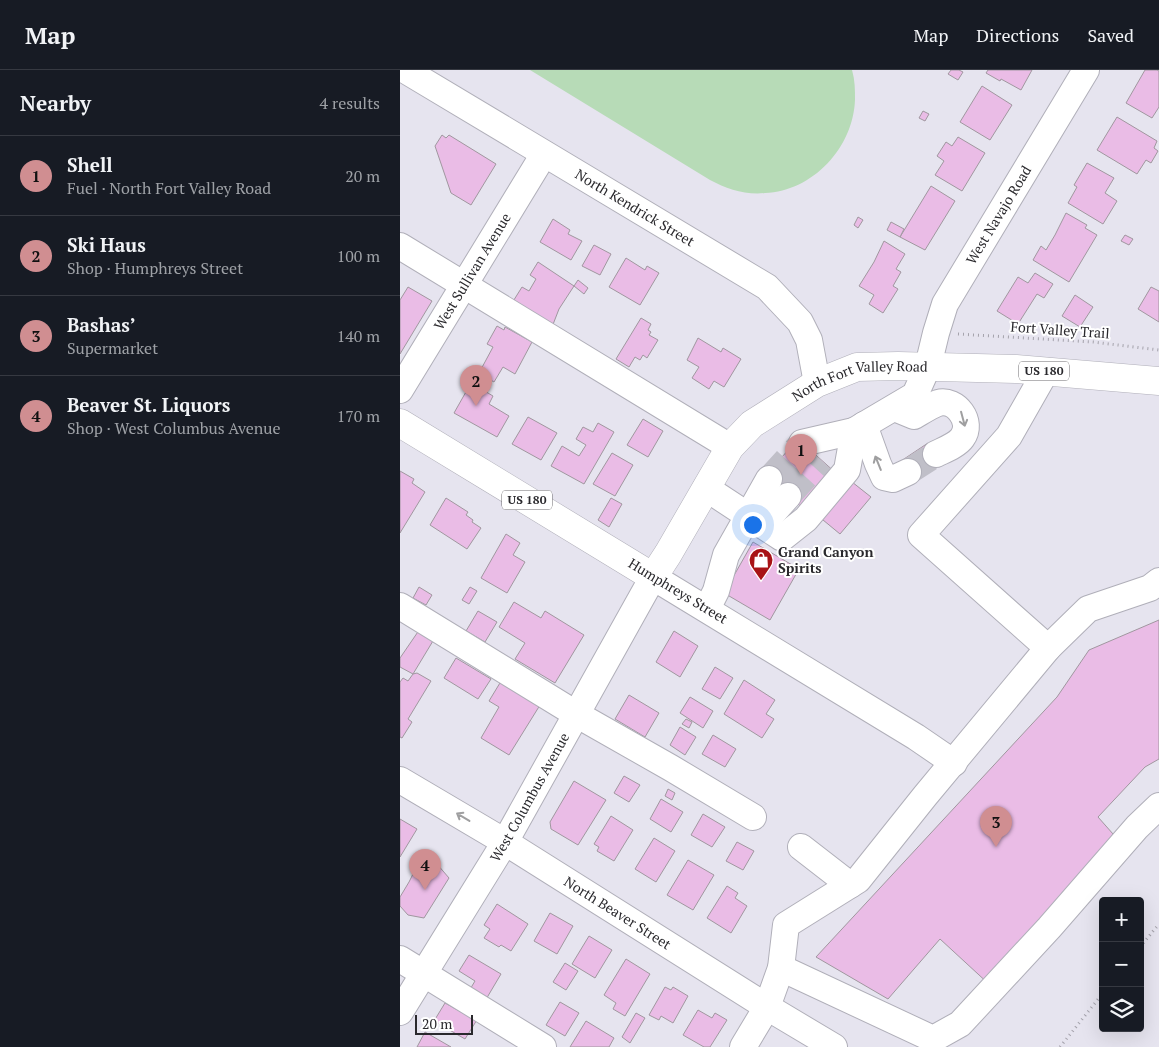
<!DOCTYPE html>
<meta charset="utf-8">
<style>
:root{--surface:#171b24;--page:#20242c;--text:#f1f3f6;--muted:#9ea1a6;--line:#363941;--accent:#d08e91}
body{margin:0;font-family:"PT Serif",serif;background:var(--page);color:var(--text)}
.controls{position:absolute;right:15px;bottom:15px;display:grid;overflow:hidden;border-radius:5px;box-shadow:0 5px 20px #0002}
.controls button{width:45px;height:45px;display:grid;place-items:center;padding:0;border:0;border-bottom:1px solid var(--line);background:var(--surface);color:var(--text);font:25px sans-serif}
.scale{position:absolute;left:15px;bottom:12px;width:58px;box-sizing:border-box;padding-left:5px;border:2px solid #2a292d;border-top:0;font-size:14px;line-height:18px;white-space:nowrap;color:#2a292d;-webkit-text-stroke:4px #fff;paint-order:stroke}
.you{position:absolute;left:352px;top:454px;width:18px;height:18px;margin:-12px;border:4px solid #fff;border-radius:50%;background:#1a73e8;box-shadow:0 0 0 8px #1a73e833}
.badge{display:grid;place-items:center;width:32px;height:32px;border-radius:50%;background:var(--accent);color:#111;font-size:16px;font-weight:700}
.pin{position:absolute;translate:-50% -41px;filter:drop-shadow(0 1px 2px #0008)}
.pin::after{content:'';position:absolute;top:26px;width:18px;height:15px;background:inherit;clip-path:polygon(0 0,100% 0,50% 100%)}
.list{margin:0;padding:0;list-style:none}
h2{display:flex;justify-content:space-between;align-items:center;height:65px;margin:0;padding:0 20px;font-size:21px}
h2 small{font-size:16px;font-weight:400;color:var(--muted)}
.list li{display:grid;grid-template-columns:32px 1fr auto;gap:15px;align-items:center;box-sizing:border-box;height:80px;padding:0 20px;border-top:1px solid var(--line)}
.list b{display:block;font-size:19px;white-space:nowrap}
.list p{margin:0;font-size:16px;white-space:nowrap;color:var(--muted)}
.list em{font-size:16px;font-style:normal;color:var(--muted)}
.icon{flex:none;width:28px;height:28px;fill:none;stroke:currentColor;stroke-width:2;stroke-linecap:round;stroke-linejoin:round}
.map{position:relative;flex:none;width:759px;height:977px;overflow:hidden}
header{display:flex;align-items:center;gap:30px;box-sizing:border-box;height:70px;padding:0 25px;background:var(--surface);border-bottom:1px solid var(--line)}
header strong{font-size:24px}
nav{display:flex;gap:28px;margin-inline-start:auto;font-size:18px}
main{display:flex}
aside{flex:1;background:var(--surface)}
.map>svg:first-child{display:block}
.green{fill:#b7dbb7}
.building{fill:#eabce6;stroke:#a0979f}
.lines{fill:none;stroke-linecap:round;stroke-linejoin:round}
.minor-tunnel{stroke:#c0bfc8;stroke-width:26;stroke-dasharray:26 13;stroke-linecap:butt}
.minor-casing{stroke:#b0afb9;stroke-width:28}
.major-casing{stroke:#b0afb9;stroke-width:29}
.path{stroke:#a4a2ab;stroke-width:3;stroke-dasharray:1 4;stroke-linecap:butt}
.minor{stroke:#fff;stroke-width:26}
.major{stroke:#fff;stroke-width:28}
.oneway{stroke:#9f9fa0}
.labels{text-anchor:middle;stroke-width:4;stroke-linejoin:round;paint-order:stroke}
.shield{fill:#fff;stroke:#6a696c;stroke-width:1}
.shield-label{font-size:12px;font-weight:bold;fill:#2a292d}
.street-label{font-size:14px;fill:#2a292d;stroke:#fff}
.poi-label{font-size:14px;font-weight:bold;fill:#2a292d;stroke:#fff;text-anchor:start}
</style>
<header>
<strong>Map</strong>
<nav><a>Map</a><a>Directions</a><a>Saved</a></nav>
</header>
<main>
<aside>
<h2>Nearby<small>4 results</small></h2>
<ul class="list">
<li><span class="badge">1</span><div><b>Shell</b><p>Fuel · North Fort Valley Road</p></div><em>20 m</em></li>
<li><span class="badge">2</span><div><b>Ski Haus</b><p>Shop · Humphreys Street</p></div><em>100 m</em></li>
<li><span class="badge">3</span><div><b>Bashas’</b><p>Supermarket</p></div><em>140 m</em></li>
<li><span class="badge">4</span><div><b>Beaver St. Liquors</b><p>Shop · West Columbus Avenue</p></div><em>170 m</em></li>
</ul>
</aside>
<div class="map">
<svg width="759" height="977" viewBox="0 0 759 977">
<rect width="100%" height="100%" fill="#e6e4ef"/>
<path class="green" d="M130 0H452C455 10 455 20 455 30 453 78 413 121 365 123 345 125 327 119 310 110Z"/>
<g class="building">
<polygon points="551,0 559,0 563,2 558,10 548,4"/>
<polygon points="588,0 632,0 621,20 601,9 600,11 586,3"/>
<polygon points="745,0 757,0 759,1 759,37 752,48 726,33"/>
<polygon points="582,16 612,35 590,70 560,52"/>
<polygon points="523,41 529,44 525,51 519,48"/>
<polygon points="717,47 757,71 754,78 758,81 751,93 746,90 737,104 697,80"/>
<polygon points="42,65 46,68 49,65 96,94 71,135 51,123 35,76"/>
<polygon points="558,67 585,83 562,121 535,105 544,91 537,86 546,72 552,76"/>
<polygon points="687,93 714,108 705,123 717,131 703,154 668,133 677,117 674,115"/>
<polygon points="531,116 555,131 525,180 500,167"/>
<polygon points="666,143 687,155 685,158 697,165 669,212 633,190 641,176 646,180 655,165"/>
<polygon points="458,147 463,150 458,158 454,155"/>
<polygon points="153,149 170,160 168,164 182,171 171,190 140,172"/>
<polygon points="491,152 504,159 500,167 487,160"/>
<polygon points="725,165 733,169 729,175 721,171"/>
<polygon points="484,171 505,184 496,199 501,202 493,216 498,219 483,243 469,234 474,225 459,216 474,192"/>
<polygon points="194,175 211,184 200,205 182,196"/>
<polygon points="226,188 245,200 247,196 259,203 240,235 209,217"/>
<polygon points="138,192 174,216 159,239 152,257 112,233 122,217 129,221 136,209 130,205"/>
<polygon points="635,203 653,214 644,228 637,224 618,254 597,241 618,207 628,213"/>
<polygon points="178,210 188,218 184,224 174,216"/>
<polygon points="8,217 32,231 0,284 0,230"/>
<polygon points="751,217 759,221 759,252 738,239"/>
<polygon points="675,225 693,237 680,257 662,246"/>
<polygon points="241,248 251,254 248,260 251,262 249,265 258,270 247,288 243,285 240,290 235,287 229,297 216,289"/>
<polygon points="97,256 104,260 105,257 132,272 115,304 103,297 94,312 79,303 93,277 87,274"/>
<polygon points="298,268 321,282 323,278 341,289 324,317 314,311 309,319 292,308 299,297 287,290"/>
<polygon points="71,313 93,326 89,334 109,346 97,367 54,343"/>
<polygon points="128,347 157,363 141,390 112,374"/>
<polygon points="243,349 263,361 248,387 227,375"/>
<polygon points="198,353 214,362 184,414 151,396 162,376 179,386 186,375 176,369 183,357 193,362"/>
<polygon points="398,369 437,404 405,440 365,406"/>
<polygon points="528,373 541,393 514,411 501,391"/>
<polygon points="212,383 233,395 215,426 193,414"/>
<polygon points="0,401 14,409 12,413 25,422 0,463"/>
<polygon points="447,408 471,427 440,464 417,445"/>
<polygon points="46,428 68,442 66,445 73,450 72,452 81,458 67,479 30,455"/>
<polygon points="211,428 222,434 209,457 198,450"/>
<polygon points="106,464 120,473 113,485 125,492 107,523 81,508"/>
<polygon points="353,472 399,499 370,550 324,523"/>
<polygon points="19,517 32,525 26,535 13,528"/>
<polygon points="70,517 77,521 69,534 62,530"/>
<polygon points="114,532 141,548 145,541 184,565 155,613 115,589 125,573 99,557"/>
<polygon points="78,541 97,552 85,572 66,561"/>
<polygon points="759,550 759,689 745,697 698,747 721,773 591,916 540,869 488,929 416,887 657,627 689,580"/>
<polygon points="24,553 39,561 13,604 0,597 0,588"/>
<polygon points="274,561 298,576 280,607 256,592"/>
<polygon points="56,588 91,609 78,629 44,608"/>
<polygon points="315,597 333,608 320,629 302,619"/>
<polygon points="17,603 31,611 8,649 12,652 2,668 0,667 0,612 3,608 8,611 13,604"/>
<polygon points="106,603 145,627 109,685 81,668 99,637 89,631"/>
<polygon points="344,610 375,630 366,644 374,649 362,668 324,644"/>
<polygon points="229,625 259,643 245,667 215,649"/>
<polygon points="290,627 313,641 303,658 280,643"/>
<polygon points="286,649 292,652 289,658 282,654"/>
<polygon points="280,657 296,667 285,685 270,675"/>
<polygon points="313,665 336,679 325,697 302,684"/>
<polygon points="224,706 240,715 229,732 214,723"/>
<polygon points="174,711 206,730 178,775 151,759 150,752"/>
<polygon points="268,719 275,723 272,730 265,726"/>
<polygon points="261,729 283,742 271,762 250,749"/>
<polygon points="303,744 325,757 312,777 291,765"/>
<polygon points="211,746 233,760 214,791 197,781 199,777 194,774"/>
<polygon points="0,749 17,759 0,787"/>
<polygon points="254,768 275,781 256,812 235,799"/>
<polygon points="337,772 354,781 343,800 326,791"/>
<polygon points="20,790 37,794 49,808 24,848 8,845 0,836 0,827 9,812"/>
<polygon points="288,790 314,805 293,840 267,825"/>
<polygon points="327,816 338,823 335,828 347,836 331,863 307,848"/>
<polygon points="97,834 128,854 111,881 101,875 99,877 84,868 90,859 84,855"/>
<polygon points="150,843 173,856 157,884 134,871"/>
<polygon points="189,866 212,880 195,908 172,894"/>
<polygon points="69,885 101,904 85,931 69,921 75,911 59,901"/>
<polygon points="226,889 250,904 225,946 213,939 216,933 204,925"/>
<polygon points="165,893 178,901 166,920 153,912"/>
<polygon points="265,917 271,920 273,917 288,926 273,953 261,946 259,950 249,945"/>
<polygon points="160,932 179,943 165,966 146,955"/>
<polygon points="45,933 63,943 80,945 65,969 34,951"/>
<polygon points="298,940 312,948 315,943 327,950 310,977 304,977 283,965"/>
<polygon points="236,943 245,948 230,973 222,967"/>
<polygon points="186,951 214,968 209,977 170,977"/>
<polygon points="25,962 51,977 17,977"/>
</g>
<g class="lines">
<g class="minor-tunnel">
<polyline points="508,402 536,384"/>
<polyline points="369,409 402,373"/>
<polyline points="388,426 421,390"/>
</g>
<defs>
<g id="minor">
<path id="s1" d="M5 0 367 217 400 252 409 270 417 313"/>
<polyline points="0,176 330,377"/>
<polyline points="646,301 609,366 521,465 648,578"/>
<path id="s2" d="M0 320 144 84"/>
<path d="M497 339 514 346C521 342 530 336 538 333 556 328 574 352 562 368 557 375 544 380 536 384"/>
<polyline points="464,355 478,394 484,407 493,409 508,402"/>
<polyline points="402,373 454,361"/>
<path id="s3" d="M306 418 382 468 406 449 447 400 454 361 515 325 528 296 536 263 545 234 686 0"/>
<polyline points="362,455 388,426"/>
<polyline points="0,536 176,644 271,698 353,747"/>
<polyline points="307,539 316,521 326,485 369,409"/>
<path id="s4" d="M0 710 105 772 367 937 434 977"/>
<polyline points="401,777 450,815"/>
<polyline points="0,889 143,977"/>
<polyline points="381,898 533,969 560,954 649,858 737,757 759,736"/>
<path id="s5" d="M0 942 105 772 253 507 516 667 554 693"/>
<polyline points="343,977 367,937 381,898 386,855 458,810 525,726 648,578 688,539 750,518 759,511"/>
</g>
<g id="major">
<path id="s6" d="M0 353 253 507 268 484 330 377 352 354 417 313 457 297 498 296 616 299 759 311"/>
</g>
</defs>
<use href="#minor" class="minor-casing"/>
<use href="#major" class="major-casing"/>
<g class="path">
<polyline points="558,264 693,272 759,280"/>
<polyline points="740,877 759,854"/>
<polyline points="660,977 703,923"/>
</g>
<use href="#minor" class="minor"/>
<use href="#major" class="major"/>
</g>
<defs><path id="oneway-shaft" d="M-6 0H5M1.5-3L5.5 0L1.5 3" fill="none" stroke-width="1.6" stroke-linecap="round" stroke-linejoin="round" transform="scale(1.25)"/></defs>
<g class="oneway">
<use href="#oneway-shaft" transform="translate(563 349) rotate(75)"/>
<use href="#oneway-shaft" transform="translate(478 393) rotate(-112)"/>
<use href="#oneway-shaft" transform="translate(63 747) rotate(-149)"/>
</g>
<defs>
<symbol id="shop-pin" viewBox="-11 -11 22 30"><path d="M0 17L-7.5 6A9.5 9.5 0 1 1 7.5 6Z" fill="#a81316" stroke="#fff"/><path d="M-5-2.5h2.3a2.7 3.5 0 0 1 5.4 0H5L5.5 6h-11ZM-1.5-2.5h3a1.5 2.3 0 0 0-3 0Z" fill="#fff"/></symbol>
</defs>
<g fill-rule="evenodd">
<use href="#shop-pin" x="347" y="476" width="28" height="38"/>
</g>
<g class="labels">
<g class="shield">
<rect x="619" y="291.5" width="50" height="19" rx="4"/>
<rect x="102" y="420.5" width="50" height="19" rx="4"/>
</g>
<g class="shield-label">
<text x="644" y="305">US 180</text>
<text x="127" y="434">US 180</text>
</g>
<g class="street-label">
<text dy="5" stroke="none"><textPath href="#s1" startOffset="268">North Kendrick Street</textPath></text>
<text dy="5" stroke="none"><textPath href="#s3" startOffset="496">West Navajo Road</textPath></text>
<text dy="5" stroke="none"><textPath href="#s2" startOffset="139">West Sullivan Avenue</textPath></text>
<text transform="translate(660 260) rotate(4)" y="5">Fort Valley Trail</text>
<text dy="5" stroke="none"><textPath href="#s6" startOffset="599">North Fort Valley Road</textPath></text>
<text transform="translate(278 521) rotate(31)" y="5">Humphreys Street</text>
<text dy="5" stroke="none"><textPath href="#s5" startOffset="251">West Columbus Avenue</textPath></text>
<text dy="5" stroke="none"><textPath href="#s4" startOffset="255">North Beaver Street</textPath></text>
</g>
<g class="poi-label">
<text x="378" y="487">Grand Canyon<tspan x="378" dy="16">Spirits</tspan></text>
</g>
</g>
</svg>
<div class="controls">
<button>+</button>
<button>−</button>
<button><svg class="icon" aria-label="layers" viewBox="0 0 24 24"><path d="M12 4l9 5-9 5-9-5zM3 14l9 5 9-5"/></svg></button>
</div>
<div class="scale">20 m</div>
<div class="you"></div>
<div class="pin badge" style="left:401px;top:405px">1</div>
<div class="pin badge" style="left:76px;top:336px">2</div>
<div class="pin badge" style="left:596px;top:777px">3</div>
<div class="pin badge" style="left:25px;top:820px">4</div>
</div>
</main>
